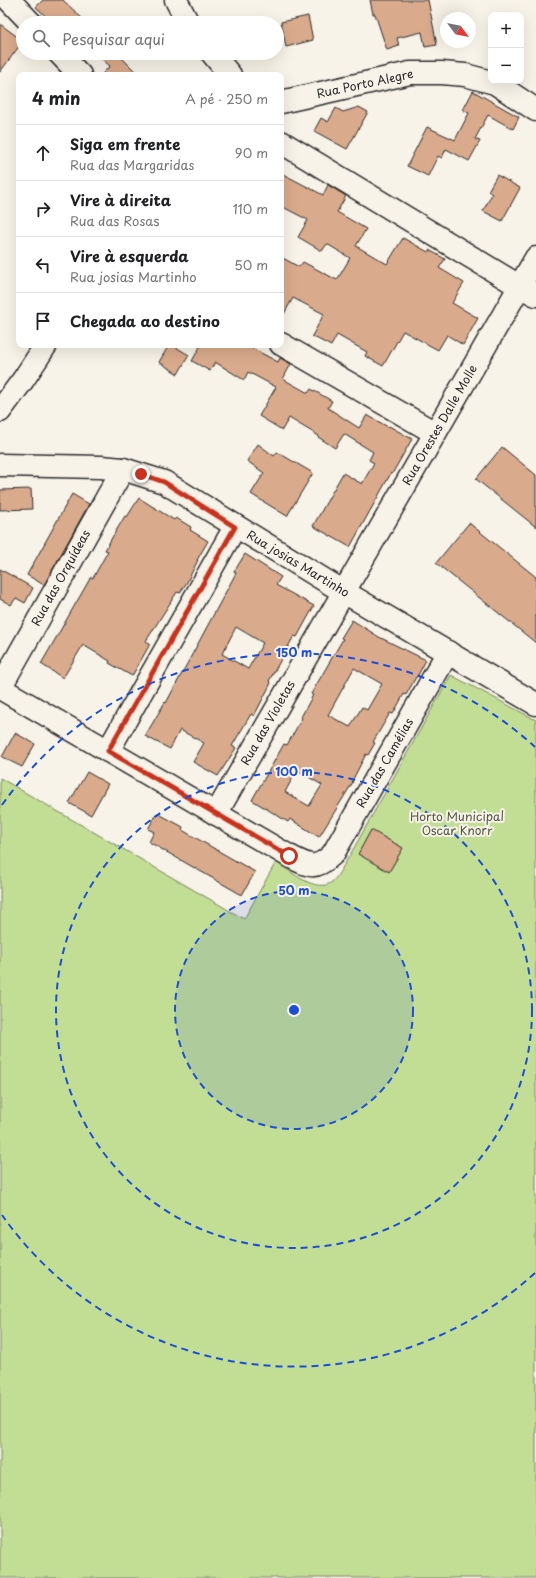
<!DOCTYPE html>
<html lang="pt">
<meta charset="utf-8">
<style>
:root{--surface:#fff;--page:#f6f6f6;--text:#202124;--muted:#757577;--line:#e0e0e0}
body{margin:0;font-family:"Playpen Sans",sans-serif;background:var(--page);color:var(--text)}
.controls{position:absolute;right:12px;top:12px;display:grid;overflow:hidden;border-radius:8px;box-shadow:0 4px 16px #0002}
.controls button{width:36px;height:36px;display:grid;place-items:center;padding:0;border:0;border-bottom:1px solid var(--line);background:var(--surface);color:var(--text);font:20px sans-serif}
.compass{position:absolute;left:440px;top:12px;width:36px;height:36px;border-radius:50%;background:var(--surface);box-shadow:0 4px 16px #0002;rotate:122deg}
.stop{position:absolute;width:12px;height:12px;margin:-9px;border:3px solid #c8321e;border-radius:50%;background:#fff}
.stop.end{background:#c8321e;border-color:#fff;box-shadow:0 1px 4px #0008}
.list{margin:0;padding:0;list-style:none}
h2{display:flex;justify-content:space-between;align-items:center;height:52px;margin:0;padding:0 16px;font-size:17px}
h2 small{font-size:13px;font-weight:400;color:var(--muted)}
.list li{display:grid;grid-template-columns:26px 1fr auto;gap:12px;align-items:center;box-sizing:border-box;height:56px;padding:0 16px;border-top:1px solid var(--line)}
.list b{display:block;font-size:15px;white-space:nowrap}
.list p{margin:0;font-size:13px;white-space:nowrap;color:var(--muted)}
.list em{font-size:13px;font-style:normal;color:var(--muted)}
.icon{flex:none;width:22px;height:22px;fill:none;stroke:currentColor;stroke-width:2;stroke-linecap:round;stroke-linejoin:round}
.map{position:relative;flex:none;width:536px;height:1578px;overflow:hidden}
.search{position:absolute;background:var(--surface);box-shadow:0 4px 16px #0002;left:16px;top:16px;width:268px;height:44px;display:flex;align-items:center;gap:10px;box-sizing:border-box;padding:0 14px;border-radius:22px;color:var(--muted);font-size:15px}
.panel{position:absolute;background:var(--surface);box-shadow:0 4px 16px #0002;left:16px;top:72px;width:268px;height:276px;border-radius:8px}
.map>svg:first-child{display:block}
.green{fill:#c2dd94;stroke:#768460}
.building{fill:#daaa8c;stroke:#2b2b2b;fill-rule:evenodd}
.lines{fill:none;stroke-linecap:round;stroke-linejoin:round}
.minor-casing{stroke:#2b2b2b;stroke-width:25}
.minor{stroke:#f7f3e8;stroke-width:22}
.route{stroke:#c8321e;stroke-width:5}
.ring{fill:none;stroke:#1d4ed8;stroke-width:2;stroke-dasharray:7 5}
.labels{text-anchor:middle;stroke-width:4;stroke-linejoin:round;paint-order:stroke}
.street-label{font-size:12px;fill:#2b2b2b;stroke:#f7f3e8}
.park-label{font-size:12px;fill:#515845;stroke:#f7f3e8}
.centre{fill:#1d4ed8;stroke:#f7f3e8;stroke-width:2}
.ring-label{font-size:12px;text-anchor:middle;font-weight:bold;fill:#1d4ed8;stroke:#f7f3e8;stroke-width:4;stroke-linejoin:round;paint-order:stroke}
</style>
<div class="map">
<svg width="536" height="1578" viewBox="0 0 536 1578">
<rect width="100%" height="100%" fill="#f7f3e8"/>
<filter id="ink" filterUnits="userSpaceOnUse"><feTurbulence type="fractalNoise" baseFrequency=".025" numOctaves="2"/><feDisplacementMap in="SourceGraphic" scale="8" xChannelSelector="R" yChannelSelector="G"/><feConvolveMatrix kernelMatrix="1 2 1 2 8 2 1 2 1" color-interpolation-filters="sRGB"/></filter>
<g filter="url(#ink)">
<path class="green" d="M451 675 536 720V1578H0V778L244 919 276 862C290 871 316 894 332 882 338 877 345 862 350 855Z"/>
<g class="building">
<polygon points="43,0 63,0 87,23 53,23 36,7"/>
<polygon points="370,0 428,0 437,45 425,47 422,32 397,38 399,46 387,50 375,14 373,14"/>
<polygon points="308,16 313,40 286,47 281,22"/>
<polygon points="0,24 23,41 0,72"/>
<polygon points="95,53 117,53 139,75 101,75 110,66"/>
<polygon points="473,91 519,117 513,129 488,115 475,139 480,141 469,161 446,149 442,158 438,156 428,176 407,166 427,127 455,140 469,113 463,110"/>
<polygon points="359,107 368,112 347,149 314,131 321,118 328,122 336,108 343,112"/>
<polygon points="281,173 323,195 328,185 346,196 337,212 366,229 356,246 387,264 403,238 428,252 429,250 445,259 439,268 464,283 452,303 478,318 463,345 447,335 438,350 403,331 383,366 365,356 367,352 337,335 331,346 312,336 324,314 293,298 281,319 281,257 299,267 303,262 337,280 350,258 327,244 322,251 298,237 308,220 281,206"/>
<polygon points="497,175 520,188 502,221 483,211 492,194 488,191"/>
<polygon points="169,345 172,345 189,355 178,374 159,362"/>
<polygon points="201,345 246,345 278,362 280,358 291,364 283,379 308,393 311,389 332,401 328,408 359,428 367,415 388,427 389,426 412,439 392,474 391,473 350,547 313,526 343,473 362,484 374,463 369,460 373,452 344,434 335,448 318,437 319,436 289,418 282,430 259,416 276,387 248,372 244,380 215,362 210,371 192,361"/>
<polygon points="258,444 274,456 277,452 313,473 287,516 251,494 264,473 247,461"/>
<polygon points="502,447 536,475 536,527 476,479"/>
<polygon points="31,489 32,509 0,510 0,490"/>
<polygon points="72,494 89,504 44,585 27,575"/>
<polygon points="139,498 174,520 176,518 191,527 190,530 208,541 197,560 198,560 187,582 180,593 177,592 146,641 150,644 132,676 109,663 110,661 83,645 63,678 41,664 91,577 93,578 108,551 105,550 113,536 125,516 127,517"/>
<polygon points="469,523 536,577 536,643 436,563"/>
<path d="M245 554 281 577 276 585 314 606 297 637 294 636 269 681 271 683 254 716 251 714 232 746 236 748 218 776 193 762 204 743 180 730 170 749 145 736 165 702 166 703 236 573 234 572ZM236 627 263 643 248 669 222 654Z"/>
<polygon points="0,569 33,588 25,603 16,598 11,605 0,599"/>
<path d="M352 620 379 637 426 660 417 677H416L406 695 404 694 393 714 390 713 373 742 375 743 368 755 366 754 352 781 353 782 319 837 290 819 288 822 252 800 284 744 287 745 302 718 301 717 313 695 311 694 343 639 341 638ZM354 668 382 684 367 710 362 707 350 727 328 715ZM297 770 322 785 309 806 285 792Z"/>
<polygon points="15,733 35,744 22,767 2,757"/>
<polygon points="87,772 108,784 91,815 69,803"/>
<polygon points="157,813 183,827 182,830 255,872 242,895 149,842 154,832 148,829"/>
<polygon points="371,830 403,848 389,872 358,854"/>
</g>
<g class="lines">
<defs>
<g id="minor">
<polyline points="9,0 31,23"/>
<polyline points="176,0 188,23"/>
<polyline points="59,53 80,75"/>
<polyline points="212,53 230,75"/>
<polyline points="281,102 410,73 442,73 465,75 495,83 536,110"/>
<polyline points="281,142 519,286 536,295"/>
<polyline points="281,344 435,433"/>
<polyline points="0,411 23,380 46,345"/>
<polyline points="0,465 101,467 123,469 164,482 344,592 536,704"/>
<path d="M0 688 289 856C309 866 315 871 333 854L448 652"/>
<polyline points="0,688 123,469"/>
<polyline points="108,751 235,527"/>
<polyline points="216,814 536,258"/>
</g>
</defs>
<use href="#minor" class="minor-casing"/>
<use href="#minor" class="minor"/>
</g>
</g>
<g class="lines" filter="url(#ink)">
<polyline class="route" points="141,474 164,482 235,527 108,751 289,856"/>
</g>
<circle cx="294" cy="1010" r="119" fill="#1d4ed8" fill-opacity=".12"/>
<g class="ring">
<circle cx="294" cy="1010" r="119"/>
<circle cx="294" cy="1010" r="238"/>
<path d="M535 1273A357 357 0 0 1 2 1215M2 805A357 357 0 0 1 535 747"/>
</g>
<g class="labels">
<g class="street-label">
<text transform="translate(365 84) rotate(-12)" y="4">Rua Porto Alegre</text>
<text transform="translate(440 425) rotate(-60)" y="4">Rua Orestes Dalle Molle</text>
<text transform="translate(298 564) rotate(31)" y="4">Rua josias Martinho</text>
<text transform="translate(61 578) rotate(-61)" y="4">Rua das Orquídeas</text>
<text transform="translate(268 723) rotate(-60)" y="4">Rua das Violetas</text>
<text transform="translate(385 763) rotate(-60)" y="4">Rua das Camélias</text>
</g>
<g class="park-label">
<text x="457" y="821">Horto Municipal<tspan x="457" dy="14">Oscar Knorr</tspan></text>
</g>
</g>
<circle cx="294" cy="1010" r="6" class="centre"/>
<g class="ring-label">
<text x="294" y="657">150 m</text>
<text x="294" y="776">100 m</text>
<text x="294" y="895">50 m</text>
</g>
</svg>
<div class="controls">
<button>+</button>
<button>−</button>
</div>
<svg class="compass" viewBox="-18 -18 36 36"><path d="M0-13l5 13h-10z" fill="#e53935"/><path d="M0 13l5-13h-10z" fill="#757577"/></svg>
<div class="stop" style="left:289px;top:856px"></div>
<div class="stop end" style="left:141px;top:474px"></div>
<div class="search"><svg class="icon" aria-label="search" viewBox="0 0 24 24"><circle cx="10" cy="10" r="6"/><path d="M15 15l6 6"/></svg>Pesquisar aqui</div>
<section class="panel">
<h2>4 min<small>A pé · 250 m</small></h2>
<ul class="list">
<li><svg class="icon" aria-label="ahead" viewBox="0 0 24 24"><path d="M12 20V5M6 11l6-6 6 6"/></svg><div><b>Siga em frente</b><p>Rua das Margaridas</p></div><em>90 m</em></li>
<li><svg class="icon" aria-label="right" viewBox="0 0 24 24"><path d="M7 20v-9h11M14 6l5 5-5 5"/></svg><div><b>Vire à direita</b><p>Rua das Rosas</p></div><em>110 m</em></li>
<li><svg class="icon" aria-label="left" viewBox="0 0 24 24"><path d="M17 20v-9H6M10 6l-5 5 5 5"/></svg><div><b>Vire à esquerda</b><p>Rua josias Martinho</p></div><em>50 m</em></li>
<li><svg class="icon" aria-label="arrive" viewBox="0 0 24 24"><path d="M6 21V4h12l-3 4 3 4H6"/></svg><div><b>Chegada ao destino</b></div></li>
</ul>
</section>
</div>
